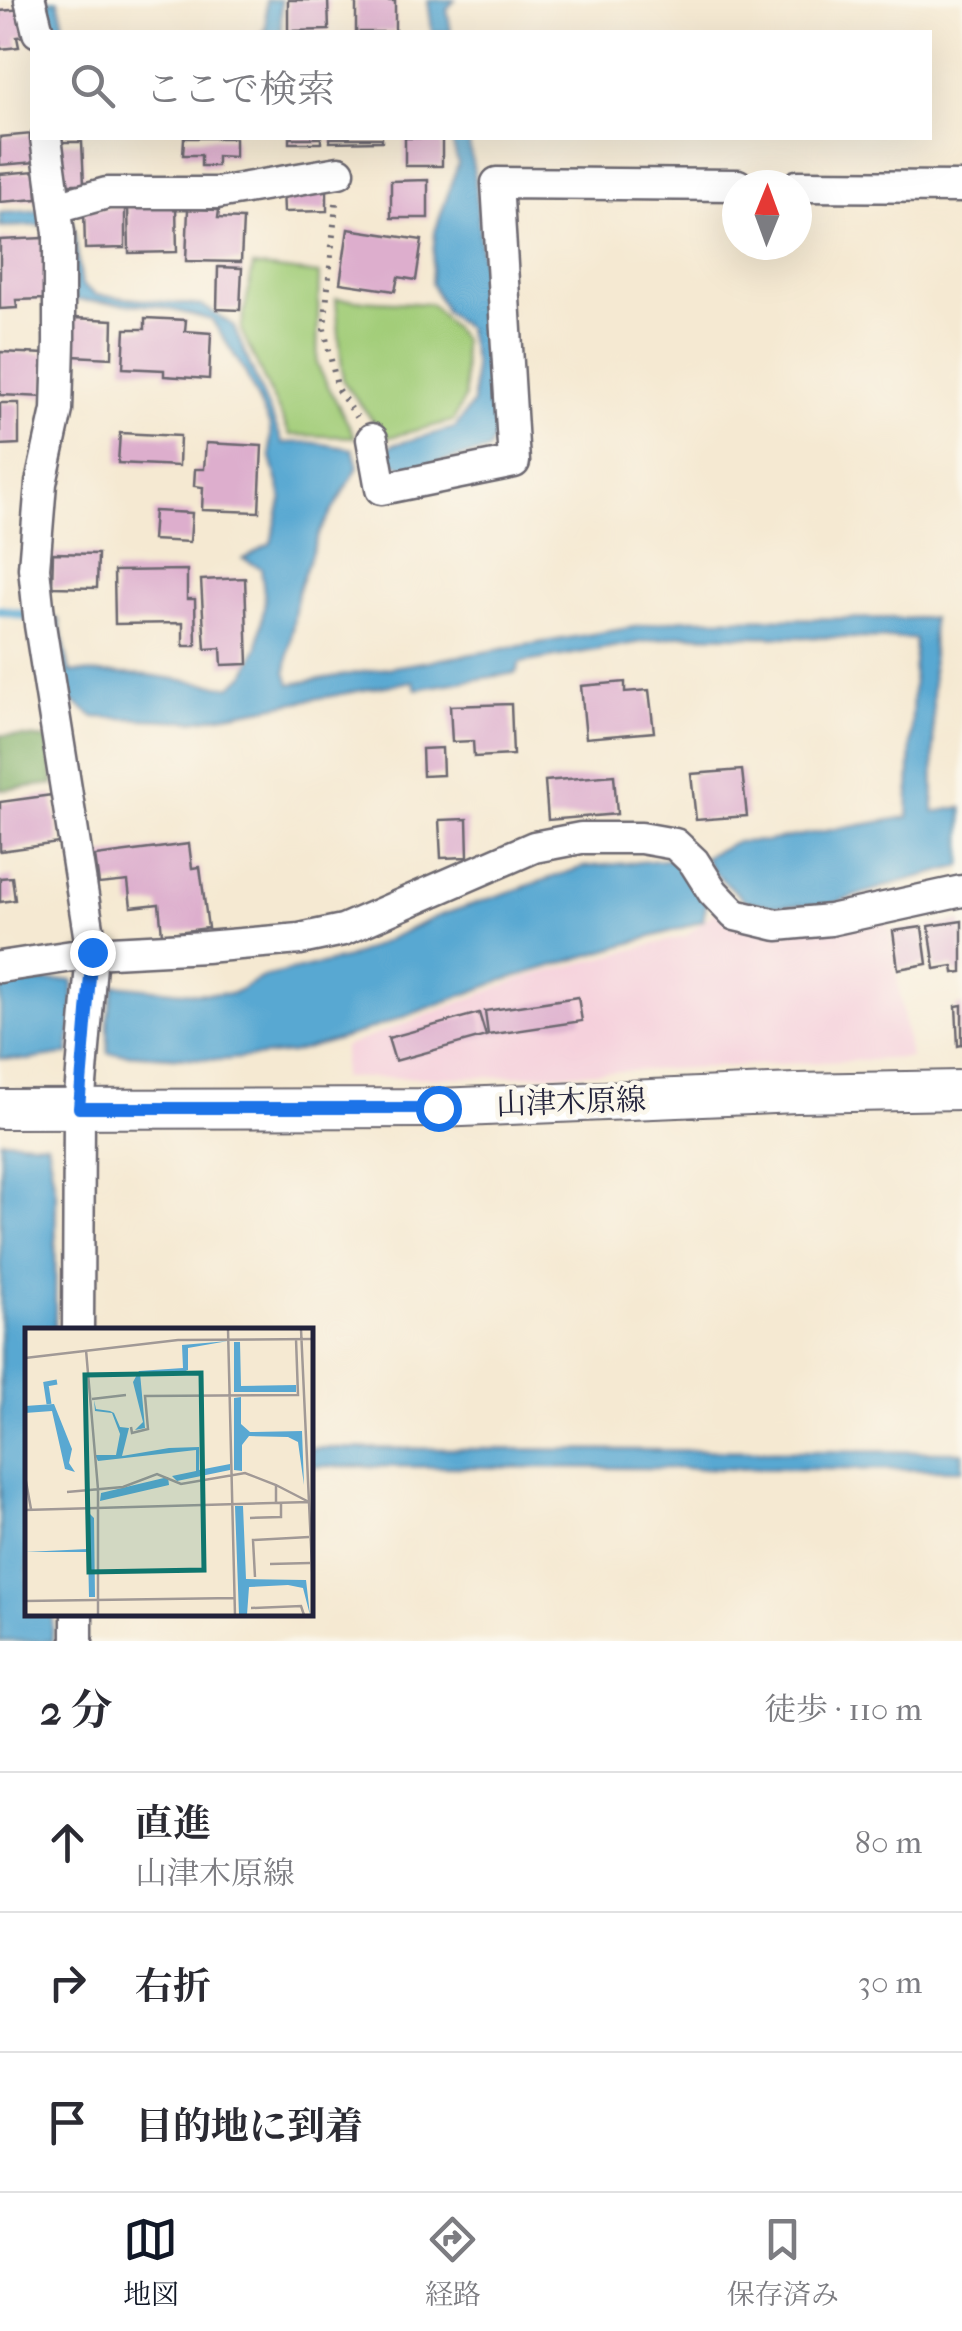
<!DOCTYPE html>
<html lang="ja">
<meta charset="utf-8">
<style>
:root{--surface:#fff;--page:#f2f2f3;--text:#2b2b33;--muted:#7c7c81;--line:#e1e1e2;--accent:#111827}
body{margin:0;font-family:"IM FELL French Canon","Noto Serif JP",serif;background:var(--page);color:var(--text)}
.compass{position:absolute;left:722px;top:170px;width:90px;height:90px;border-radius:50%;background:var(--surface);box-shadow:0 10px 40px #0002;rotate:1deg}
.stop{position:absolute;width:30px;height:30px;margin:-22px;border:8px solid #1a73e8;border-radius:50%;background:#fff}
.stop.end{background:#1a73e8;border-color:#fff;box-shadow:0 2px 10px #0008}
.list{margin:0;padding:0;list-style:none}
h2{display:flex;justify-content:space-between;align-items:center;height:130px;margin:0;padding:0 40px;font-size:42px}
h2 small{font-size:32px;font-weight:400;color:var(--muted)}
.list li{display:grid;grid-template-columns:65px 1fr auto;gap:30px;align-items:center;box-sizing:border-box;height:140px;padding:0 40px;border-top:2px solid var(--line)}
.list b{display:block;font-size:38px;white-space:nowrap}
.list p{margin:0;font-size:32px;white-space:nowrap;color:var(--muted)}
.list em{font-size:32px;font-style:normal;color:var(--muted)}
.icon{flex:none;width:55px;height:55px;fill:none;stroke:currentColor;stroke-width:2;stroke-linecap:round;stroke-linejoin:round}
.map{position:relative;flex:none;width:962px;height:1641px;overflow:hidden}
.search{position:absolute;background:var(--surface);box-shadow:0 10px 40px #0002;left:30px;right:30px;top:30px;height:110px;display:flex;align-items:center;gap:25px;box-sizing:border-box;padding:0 35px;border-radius:0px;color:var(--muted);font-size:38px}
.sheet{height:550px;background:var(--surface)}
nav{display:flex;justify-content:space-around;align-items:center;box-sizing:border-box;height:140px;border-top:2px solid var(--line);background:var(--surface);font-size:28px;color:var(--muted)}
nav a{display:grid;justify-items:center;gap:5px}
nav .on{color:var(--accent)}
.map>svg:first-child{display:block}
.built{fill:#f5cfdb}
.green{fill:#a3cd79;stroke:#62785a;stroke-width:2.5}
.forest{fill:#82b069;stroke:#526952;stroke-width:2.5}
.water{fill:#59a8d2;stroke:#3e6586;stroke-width:2.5}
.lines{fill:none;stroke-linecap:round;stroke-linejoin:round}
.stream{stroke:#59a8d2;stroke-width:10}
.building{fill:#ddaecd}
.minor-casing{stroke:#6c6870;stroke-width:35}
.tertiary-casing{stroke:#6c6870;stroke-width:42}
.path{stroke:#6c6870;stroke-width:6;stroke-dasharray:2.5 8;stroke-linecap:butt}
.minor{stroke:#fff;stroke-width:30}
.tertiary{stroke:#fff;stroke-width:38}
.route{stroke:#1a73e8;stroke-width:12}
.labels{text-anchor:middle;stroke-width:9;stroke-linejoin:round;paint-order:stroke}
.street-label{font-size:30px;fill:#22223b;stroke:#fbf7ec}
.inset-river{fill:none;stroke:#59a8d2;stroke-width:5}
.inset-road{fill:none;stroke:#a19996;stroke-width:2.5}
.view{fill:#0f766e;fill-opacity:0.15;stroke:#0f766e;stroke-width:5}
.inset-edge{fill:none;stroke:#22223b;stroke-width:5}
</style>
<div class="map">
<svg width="962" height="1641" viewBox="0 0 962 1641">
<rect width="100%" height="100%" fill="#fbf7ec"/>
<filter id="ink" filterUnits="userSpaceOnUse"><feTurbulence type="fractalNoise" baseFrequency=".01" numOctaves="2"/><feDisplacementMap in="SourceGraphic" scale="20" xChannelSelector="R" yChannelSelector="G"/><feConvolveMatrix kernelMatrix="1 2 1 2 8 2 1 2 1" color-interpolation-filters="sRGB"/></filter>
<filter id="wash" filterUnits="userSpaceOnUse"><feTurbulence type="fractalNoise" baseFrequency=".0048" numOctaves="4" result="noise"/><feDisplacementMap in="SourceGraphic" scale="40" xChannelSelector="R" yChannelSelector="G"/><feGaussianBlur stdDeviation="2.25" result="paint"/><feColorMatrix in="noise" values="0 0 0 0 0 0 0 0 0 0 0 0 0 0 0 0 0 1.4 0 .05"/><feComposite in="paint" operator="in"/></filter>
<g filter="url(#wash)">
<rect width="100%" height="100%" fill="#f5e9d2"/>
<polygon class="built" points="715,911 887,913 910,1058 490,1077 342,1078 344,1047 523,978 686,936"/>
<g class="green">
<polygon points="253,266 319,274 317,365 355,437 290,435 241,330"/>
<polygon points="336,299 431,304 462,339 465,397 453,421 386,438 343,381"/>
</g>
<polygon class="forest" points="0,735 48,739 54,784 0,790"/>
<g class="water">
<polygon points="45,0 58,0 66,32 51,32"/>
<polygon points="266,0 281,0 281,32 262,32 266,28"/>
<polygon points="428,0 455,0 447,9 451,32 432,32"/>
<polygon points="451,138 468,138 475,179 497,432 488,451 405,469 384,455 392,445 455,428 473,403 474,364 467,329 446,312 431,283 435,232 458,164"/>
<polygon points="43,210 47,225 0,227 0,213"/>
<polygon points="68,214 73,225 82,285 96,295 203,306 233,325 283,443 310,442 353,449 358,467 318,535 298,590 286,671 290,684 683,619 932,618 934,812 962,807 962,866 896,883 831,904 772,906 744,900 714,872 704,857 735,842 767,841 908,817 915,639 683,635 520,663 516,673 416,689 413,681 193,721 94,717 63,694 50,615 59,620 70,672 148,675 230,687 245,675 258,646 265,600 261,568 243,559 271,543 282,497 271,458 270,426 245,372 212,320 157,306 75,300"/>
<polygon points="673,859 707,901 703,920 682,928 504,980 357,1034 291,1053 221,1060 108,1053 108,1016 115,985 193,993 231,994 263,977 348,958 438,916 583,867"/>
<polygon points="73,980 73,1015 68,1054 27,1060 0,1058 1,983"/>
<polygon points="1,1140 47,1143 56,1193 55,1331 28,1331 28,1614 53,1614 52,1641 0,1641"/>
<polygon points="310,1448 962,1452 962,1470 310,1466"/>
</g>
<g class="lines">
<polyline class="stream" points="0,610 33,617"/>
</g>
<g id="blocks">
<g class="building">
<polygon points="288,0 328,0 329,30 288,31"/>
<polygon points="356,0 395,1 395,32 356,32"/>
<polygon points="23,9 26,36 17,37 19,47 0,49 0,11"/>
<polygon points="32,134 36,162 0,165 0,137"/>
<polygon points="184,138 235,138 235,157 217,156 217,166 201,166 201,155 183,155"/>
<rect x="289" y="138" width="32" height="5"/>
<polygon points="330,138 382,138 382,141 330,142"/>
<rect x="405" y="138" width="37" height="28"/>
<polygon points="59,142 82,142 84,184 60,184"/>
<polygon points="35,171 37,199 0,202 0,174"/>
<polygon points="428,180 428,218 391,218 391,181"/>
<polygon points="327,186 327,211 284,212 283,187"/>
<polygon points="176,205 177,252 129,253 128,206"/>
<polygon points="125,208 125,248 85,249 84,209"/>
<polygon points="188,209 219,210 218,218 243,219 241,262 186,261"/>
<polygon points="348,229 422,240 416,280 398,277 395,291 340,283"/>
<polygon points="43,238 46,299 16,300 17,308 0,309 0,240"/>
<polygon points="218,267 242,268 240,310 217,309"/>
<polygon points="74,318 113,320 112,358 72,356"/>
<polygon points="145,318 186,320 185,331 211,333 209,379 164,376 164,370 123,368 125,329 145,329"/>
<polygon points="0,352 46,354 45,397 0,395"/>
<polygon points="0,403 19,403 19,444 0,445"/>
<polygon points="120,433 180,436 179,466 118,463"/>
<polygon points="206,443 262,446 259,512 202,510 203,487 194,486 195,469 204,469"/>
<polygon points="154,511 192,513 190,542 152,540"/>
<polygon points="53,553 98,554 97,588 52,587"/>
<polygon points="187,570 187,599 195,599 196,646 183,646 183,623 115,624 114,571"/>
<polygon points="245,578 248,664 222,665 221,648 205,649 201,580"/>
<polygon points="625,682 625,692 649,690 654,732 586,738 581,686"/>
<polygon points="511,704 513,755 474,757 473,741 452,742 450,706"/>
<polygon points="442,748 443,775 423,776 422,749"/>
<polygon points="742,770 747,816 696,820 691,774"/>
<polygon points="614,775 617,814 548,820 545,781"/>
<polygon points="52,795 59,843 0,851 0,802"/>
<polygon points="467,819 468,857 441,858 439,820"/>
<polygon points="189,844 192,868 200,867 208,928 162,934 159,904 131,907 128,881 99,884 95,856"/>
<polygon points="12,877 15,900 0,902 0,878"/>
<polygon points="962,921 962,972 954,973 953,966 935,969 929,926"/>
<polygon points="922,927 927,964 898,969 893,931"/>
<polygon points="578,997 582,1021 488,1035 485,1011"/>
<polygon points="962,1005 962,1045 958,1046 956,1006"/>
<polygon points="479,1013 486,1036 395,1061 388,1038"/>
</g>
</g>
</g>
<g filter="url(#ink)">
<use href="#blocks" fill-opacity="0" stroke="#6c6870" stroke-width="2.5"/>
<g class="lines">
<defs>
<g id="minor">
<polyline points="30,0 38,32"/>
<polyline points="46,138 59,233 59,342 57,410 41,483 34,568 40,625 92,953 79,1108 78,1331"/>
<polyline points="797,186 962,187"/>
<polyline points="56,207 107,193 217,193 339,172"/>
<polyline points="372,439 381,489 514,462 497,183 738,185"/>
<polyline points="0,967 92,953 205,947 300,939 343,930 534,847 581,838 641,838 675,844 694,862 713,892 735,915 777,925 830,920 962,891"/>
<polyline points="77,1641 77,1614"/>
</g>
<polyline id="tertiary" points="0,1109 439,1108 796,1093 962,1090"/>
</defs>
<use href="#minor" class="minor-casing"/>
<use href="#tertiary" class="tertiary-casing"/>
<polyline class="path" points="336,203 324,329 338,390 357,417"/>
<use href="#minor" class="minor"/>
<use href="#tertiary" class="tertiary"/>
</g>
</g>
<g class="lines" filter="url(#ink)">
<polyline class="route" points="92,952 79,1108 438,1108"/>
</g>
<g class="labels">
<g class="street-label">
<text transform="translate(571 1102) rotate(-2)" y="10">山津木原線</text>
</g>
</g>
<g transform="translate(25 1328)">
<rect width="288" height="288" fill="#f5e9d2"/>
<path d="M203 13 163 20V42L158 44 115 45 120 100 110 102 118 94 108 54 114 43 158 40 157 17ZM209 14H215L216 58 271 57V64H209ZM216 69V96L225 104 277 103 279 157 273 114 263 109 224 108 217 117V143L209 142V70ZM69 72 71 81 85 83 89 85 95 99 104 100 97 128 144 120 174 119V142L205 136V142L152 153 147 148 171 143V122L73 133 70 127H91L95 106 87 85 70 83ZM29 76 47 121 44 135 50 144 40 141 27 83 0 85V78ZM143 149 144 157 75 173 76 165ZM210 178H218L221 251 281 252 285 287 278 260 263 257 224 259 222 287H214ZM63 184 69 190 70 269H64L63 224H0L63 221Z" fill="#59a8d2"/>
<path class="inset-river" d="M24 76 21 56 32 54"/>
<path class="inset-road" d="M203 1 210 287M276 1 288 261M61 22 73 161V287M0 30 153 12 288 11M67 71 101 67M106 99 107 105 123 101 120 68 273 67 271 11M0 148 6 181M251 157 284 174M42 164 98 159 132 146 156 156 220 145 251 157V175M0 182 284 174M225 190 256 189V174M245 236 285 235M230 249 228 212 284 209M0 273 210 270M226 280 276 278 279 287"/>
<path class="view" d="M176 45 179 242 64 244 60 47Z"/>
<rect width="288" height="288" class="inset-edge"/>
</g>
</svg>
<svg class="compass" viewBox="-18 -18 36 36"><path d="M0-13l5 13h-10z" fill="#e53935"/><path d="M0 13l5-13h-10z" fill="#7c7c81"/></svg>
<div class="stop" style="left:438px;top:1108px"></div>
<div class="stop end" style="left:92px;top:952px"></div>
<div class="search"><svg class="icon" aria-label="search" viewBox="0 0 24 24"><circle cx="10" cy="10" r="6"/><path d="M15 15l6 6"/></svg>ここで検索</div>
</div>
<section class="sheet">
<h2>2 分<small>徒歩 · 110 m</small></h2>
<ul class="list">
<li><svg class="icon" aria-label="ahead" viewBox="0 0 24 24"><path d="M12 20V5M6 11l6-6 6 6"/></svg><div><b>直進</b><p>山津木原線</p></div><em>80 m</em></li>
<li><svg class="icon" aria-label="right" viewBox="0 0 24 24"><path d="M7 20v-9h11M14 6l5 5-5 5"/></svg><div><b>右折</b></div><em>30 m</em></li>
<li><svg class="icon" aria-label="arrive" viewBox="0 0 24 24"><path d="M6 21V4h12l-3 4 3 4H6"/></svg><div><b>目的地に到着</b></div></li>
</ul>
</section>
<nav>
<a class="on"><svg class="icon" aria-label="map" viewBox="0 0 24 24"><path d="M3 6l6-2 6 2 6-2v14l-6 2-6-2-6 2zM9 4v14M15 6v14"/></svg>地図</a>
<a><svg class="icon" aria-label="directions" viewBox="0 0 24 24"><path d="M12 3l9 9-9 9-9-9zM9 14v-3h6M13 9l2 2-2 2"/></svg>経路</a>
<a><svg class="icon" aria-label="saved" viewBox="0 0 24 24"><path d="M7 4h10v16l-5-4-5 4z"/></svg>保存済み</a>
</nav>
